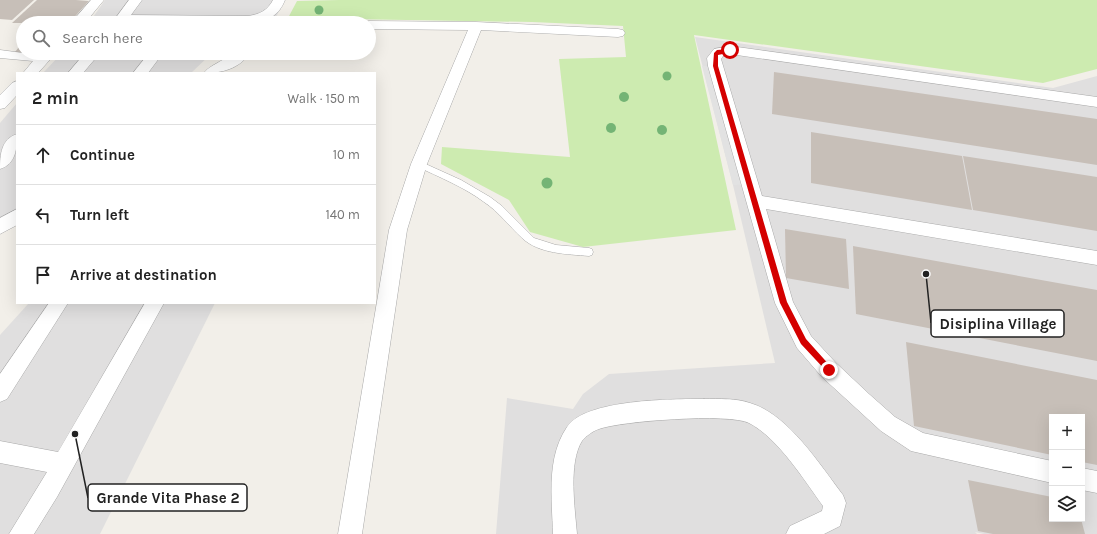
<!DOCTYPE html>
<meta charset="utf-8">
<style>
:root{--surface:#fff;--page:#f2f2f2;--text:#222;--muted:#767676;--line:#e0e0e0}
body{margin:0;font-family:Karla,sans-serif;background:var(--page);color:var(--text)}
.controls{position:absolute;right:12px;bottom:12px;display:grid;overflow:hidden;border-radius:0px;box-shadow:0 4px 16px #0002}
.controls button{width:36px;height:36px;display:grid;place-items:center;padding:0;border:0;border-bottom:1px solid var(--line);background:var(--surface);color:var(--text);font:20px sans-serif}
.stop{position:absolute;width:12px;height:12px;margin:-9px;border:3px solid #d40000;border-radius:50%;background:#fff}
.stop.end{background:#d40000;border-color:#fff;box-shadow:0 1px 4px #0008}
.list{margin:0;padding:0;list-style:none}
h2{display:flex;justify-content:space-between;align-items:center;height:52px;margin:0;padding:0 16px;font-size:17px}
h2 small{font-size:13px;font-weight:400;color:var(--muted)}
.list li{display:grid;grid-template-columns:26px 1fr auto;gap:12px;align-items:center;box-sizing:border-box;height:60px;padding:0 16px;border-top:1px solid var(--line)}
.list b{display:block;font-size:15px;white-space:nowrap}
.list em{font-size:13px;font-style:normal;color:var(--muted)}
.icon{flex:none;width:22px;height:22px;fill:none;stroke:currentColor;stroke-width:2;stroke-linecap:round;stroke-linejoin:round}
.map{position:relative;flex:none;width:1097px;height:534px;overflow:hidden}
.search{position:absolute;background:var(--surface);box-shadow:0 4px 16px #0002;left:16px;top:16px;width:360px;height:44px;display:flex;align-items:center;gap:10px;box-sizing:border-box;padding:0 14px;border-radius:22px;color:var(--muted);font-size:15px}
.panel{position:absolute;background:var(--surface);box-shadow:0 4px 16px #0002;left:16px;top:72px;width:360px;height:232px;border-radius:0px}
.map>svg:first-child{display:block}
.residential{fill:#e0dfdf;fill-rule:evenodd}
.grass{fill:#cdebb0}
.parking{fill:#e2e2e2}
.building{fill:#c7bfb8}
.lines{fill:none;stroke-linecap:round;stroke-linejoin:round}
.lane-casing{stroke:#a9a9a9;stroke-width:1}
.street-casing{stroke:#a9a9a9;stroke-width:1}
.lane{fill:#fff;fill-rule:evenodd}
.street{fill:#fff;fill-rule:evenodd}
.tree{fill:#74b475}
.route{fill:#d40000}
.leader{fill:none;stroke:#222;stroke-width:1.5}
.callout-dot{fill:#222;stroke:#fff;stroke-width:1.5}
.callout{fill:#fff;stroke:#222;stroke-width:1.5}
.callout-label{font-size:15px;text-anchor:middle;font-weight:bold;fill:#222}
</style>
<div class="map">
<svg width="1097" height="534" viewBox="0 0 1097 534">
<rect width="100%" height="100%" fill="#f2efe9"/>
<g class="residential">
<polygon points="105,0 285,0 276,17 261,23 89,23"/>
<path d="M695 37 1053 88 1097 76V534H984L975 532 977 534H496L507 398 573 409 583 394 609 374 775 363 733 185ZM1052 417H1082V519H1052Z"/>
<polygon points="62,53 212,53 191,73 43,73"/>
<polygon points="17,103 17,222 0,234 0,123"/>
<polygon points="29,303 215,303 100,534 0,534 0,335"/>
</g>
<polygon class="grass" points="339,0 1097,0 1097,69 1043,83 694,35 736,230 583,247 530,232 509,200 441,164 442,147 570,157 559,59 626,57 623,26 532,22 288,18 297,1"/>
<polygon class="parking" points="702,66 715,66 750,184 733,185"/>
<g class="building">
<polygon points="0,0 34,0 12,20 0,19"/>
<polygon points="37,0 76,0 89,1 69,23 12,23"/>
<polygon points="23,42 23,53 15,52"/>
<polygon points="774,72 1097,119 1097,165 772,114"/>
<polygon points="811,132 962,156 972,210 811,183"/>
<polygon points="963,156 1097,177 1097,231 973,210"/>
<polygon points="785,229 846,239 849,289 786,278"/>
<polygon points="853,246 1097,290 1097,361 856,314"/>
<polygon points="906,342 1097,380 1097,465 1082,462 1082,417 1052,417 1052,455 914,426"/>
<polygon points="968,480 1052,497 1052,519 1081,519 1085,534 993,534 978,531"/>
</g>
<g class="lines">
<defs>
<path id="lane" d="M419 161 461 180 490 197 502 206 534 238 556 245 589 248 592 249 593 252 592 255 589 256C567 254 539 254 522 238 509 226 499 212 484 202 464 187 439 177 416 166L415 164 416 162Z"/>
<g id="street">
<polygon points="91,0 104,0 85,23 71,23"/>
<path d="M129 0H142L131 15 248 16C260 14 267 11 273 0H285C279 15 270 20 254 23H112Z"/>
<polygon points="369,21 476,22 618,29 623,30 625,33 623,36 618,37 481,30 427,164 407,230 362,534 338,534 389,230 411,164 468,30 369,29 369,23 364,23"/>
<polygon points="730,46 1097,97 1097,107 730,54 723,56 721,59 762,196 1097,251 1097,265 766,209 793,302 811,336 836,363 869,394 895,417 923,433 1052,461 1052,483 911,451 881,431 822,377 797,348 775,303 708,66 707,58 714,49"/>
<polygon points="0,50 23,53 56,53 38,73 23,73 33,61 0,58"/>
<polygon points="85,53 100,53 83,73 68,73"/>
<polygon points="149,53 163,53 148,73 133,73"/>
<path d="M234 53H250C239 69 222 73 204 73 208 66 227 59 234 53Z"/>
<polygon points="17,81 17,95 5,108 0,109 0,95 12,83"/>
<path d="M17 134C17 148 16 164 0 169 0 155 1 139 17 134Z"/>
<polygon points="17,209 17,225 0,234 0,218"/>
<polygon points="49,303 68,303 7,399 0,402 0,374"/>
<polygon points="145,303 164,303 57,497 34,534 9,534 47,472 0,463 0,441 58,452"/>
<path d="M704 399C719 399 736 398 750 403 788 414 820 465 843 495L846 503 840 526 824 534H786L790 526 822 511 823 506C804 480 778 438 749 423 729 413 621 421 599 429 593 431 586 436 582 441 568 463 575 509 577 534H553C552 499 546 458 567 427 585 399 673 399 704 399Z"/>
<polygon points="1082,468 1097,471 1097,493 1082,490"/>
</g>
</defs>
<use href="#lane" class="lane-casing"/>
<use href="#street" class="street-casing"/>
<use href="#lane" class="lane"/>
<use href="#street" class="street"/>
</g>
<g class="tree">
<circle cx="319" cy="10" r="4.5"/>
<circle cx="667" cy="76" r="4.5"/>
<circle cx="624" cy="97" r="5"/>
<circle cx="611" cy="128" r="5"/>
<circle cx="662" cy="130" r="5"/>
<circle cx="547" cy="183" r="5.5"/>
</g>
<polygon class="route" points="730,49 732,52 718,55 718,66 787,302 806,339 832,368 833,370 829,374 801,344 780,303 713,66 714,53 717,50"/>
<path class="leader" d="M926 274L931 323M75 434L88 498"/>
<g class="callout-dot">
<circle cx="926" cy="274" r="4"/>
<circle cx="75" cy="434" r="4"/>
</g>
<g class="callout">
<rect x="931" y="310" width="133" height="27" rx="4"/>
<rect x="88" y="484" width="159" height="27" rx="4"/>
</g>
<g class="callout-label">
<text x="998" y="329">Disiplina Village</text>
<text x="168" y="503">Grande Vita Phase 2</text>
</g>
</svg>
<div class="controls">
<button>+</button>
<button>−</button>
<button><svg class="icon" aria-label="layers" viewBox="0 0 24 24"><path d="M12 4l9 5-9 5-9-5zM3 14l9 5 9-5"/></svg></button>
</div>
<div class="stop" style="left:730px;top:50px"></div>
<div class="stop end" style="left:829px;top:370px"></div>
<div class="search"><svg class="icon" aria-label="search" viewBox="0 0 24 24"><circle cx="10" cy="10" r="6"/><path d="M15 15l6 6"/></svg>Search here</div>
<section class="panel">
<h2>2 min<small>Walk · 150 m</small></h2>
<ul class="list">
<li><svg class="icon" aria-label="ahead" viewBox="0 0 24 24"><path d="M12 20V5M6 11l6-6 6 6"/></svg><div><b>Continue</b></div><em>10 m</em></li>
<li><svg class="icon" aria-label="left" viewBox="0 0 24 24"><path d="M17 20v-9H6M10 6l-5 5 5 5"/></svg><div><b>Turn left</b></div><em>140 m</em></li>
<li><svg class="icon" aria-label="arrive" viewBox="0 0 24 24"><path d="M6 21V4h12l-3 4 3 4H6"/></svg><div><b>Arrive at destination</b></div></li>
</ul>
</section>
</div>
